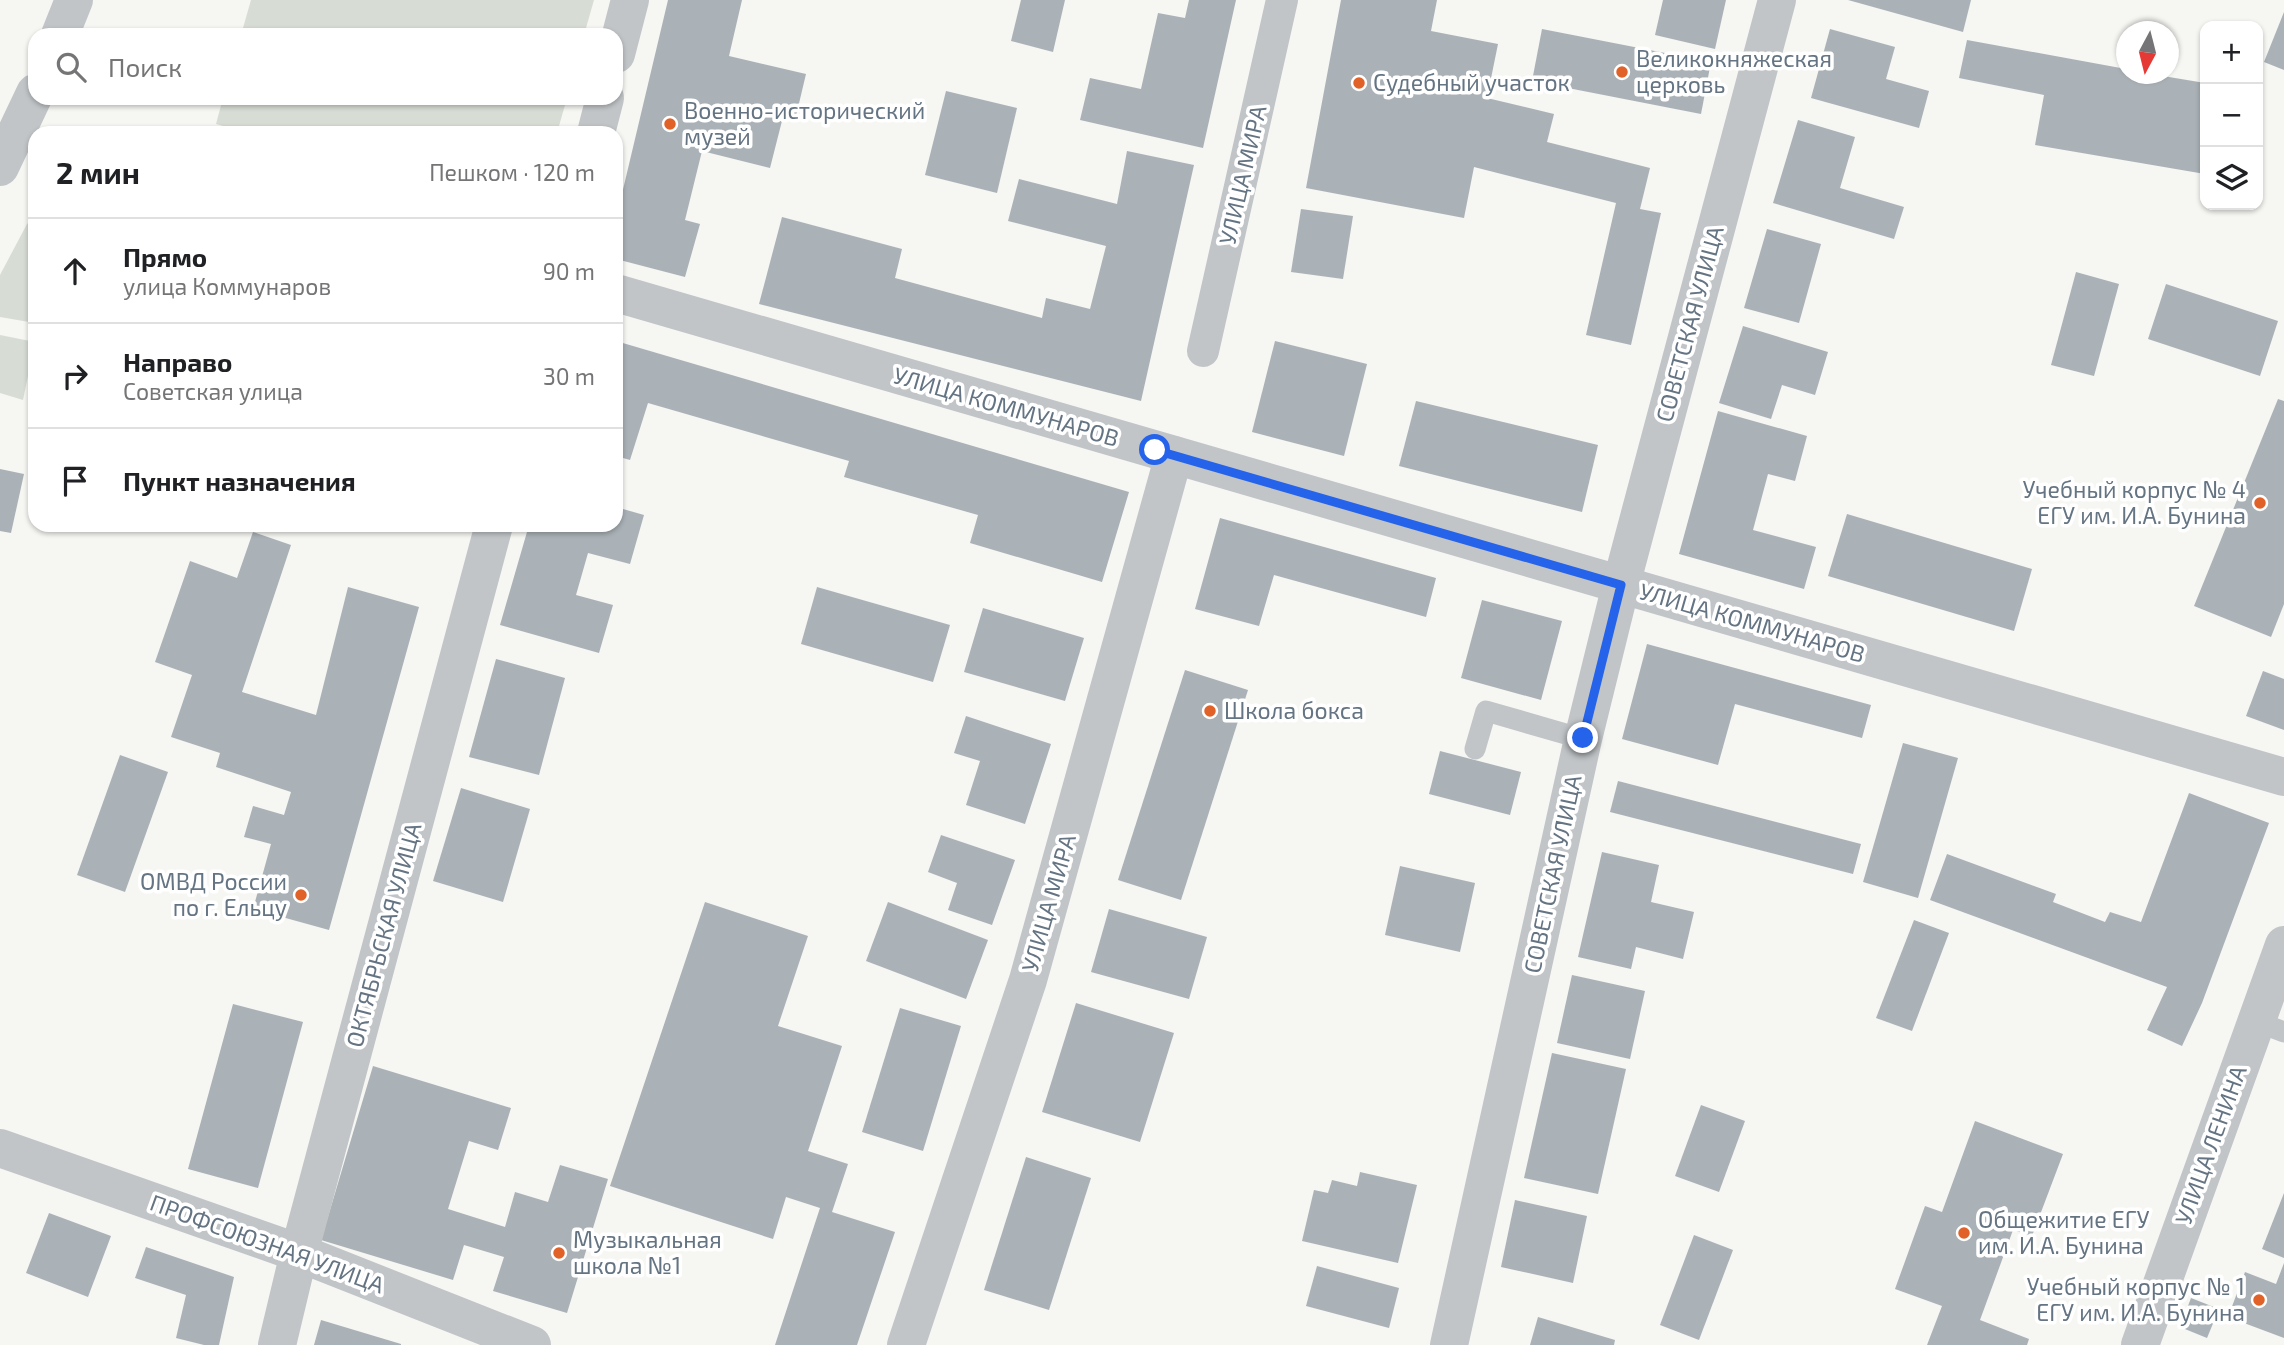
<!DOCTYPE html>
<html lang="ru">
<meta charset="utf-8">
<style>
:root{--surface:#fff;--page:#f2f2f2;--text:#202124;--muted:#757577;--line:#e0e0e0}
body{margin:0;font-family:"Exo 2",sans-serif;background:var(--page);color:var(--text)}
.controls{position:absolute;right:21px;top:21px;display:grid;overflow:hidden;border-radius:14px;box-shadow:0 2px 5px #0004}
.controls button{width:63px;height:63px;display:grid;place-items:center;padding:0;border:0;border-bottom:2px solid var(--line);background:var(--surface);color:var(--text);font:35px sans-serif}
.compass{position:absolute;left:2116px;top:21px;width:63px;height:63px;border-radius:50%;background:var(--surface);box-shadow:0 2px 5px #0004;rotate:187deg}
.stop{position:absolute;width:21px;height:21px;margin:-16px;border:5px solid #2563eb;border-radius:50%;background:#fff}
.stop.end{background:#2563eb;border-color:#fff;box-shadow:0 2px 7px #0008}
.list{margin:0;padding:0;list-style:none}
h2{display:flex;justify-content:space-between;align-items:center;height:91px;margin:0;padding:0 28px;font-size:30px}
h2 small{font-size:23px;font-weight:400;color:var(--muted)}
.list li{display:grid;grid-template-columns:46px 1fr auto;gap:21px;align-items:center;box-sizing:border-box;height:105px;padding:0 28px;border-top:2px solid var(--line)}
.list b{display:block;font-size:26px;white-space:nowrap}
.list p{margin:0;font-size:23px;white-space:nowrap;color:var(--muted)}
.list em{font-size:23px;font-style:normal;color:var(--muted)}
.icon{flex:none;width:38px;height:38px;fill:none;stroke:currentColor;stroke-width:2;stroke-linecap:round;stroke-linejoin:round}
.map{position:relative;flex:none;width:2284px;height:1345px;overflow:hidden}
.search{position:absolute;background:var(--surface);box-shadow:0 2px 5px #0004;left:28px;top:28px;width:595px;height:77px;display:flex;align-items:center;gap:18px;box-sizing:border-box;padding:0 24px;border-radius:21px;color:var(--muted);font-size:26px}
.panel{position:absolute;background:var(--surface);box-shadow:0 2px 5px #0004;left:28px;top:126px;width:595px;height:406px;border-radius:21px}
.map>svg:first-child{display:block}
.green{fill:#d7ddd4}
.building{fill:#aab2b7}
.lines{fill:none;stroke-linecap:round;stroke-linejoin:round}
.service{stroke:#c1c5c8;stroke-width:21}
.pedestrian{stroke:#c1c5c8;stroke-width:32}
.minor{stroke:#c1c5c8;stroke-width:38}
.tertiary{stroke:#c1c5c8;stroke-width:38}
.route{stroke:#2563eb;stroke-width:9}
.poi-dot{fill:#e16228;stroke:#fff;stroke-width:2.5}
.labels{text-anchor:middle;stroke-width:7;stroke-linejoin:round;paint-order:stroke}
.poi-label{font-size:23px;fill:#657483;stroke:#fff;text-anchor:start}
.street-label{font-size:23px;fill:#657483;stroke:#fff}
</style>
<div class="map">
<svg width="2284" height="1345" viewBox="0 0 2284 1345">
<rect width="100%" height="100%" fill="#f6f6f3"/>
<g class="green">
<polygon points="251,0 594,0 584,35 241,35"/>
<polygon points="223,98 567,98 557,133 247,133 216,124"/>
<polygon points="35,218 35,323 0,317 0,275 27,224"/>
<polygon points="0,335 35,342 23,400 0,393"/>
</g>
<g class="building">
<polygon points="668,0 742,0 729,56 806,74 796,116 784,113 770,168 702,151 685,220 700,224 685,277 616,259 616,219"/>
<polygon points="1021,0 1065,0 1053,52 1011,41"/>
<polygon points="1189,0 1236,0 1203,148 1080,120 1090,78 1141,89 1158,13 1185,18"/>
<polygon points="1341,0 1437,0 1431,31 1498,44 1487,98 1554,114 1547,142 1650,168 1640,209 1661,213 1631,345 1586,335 1616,203 1474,167 1464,218 1306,188"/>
<polygon points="1663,0 1726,0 1715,49 1655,35"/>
<polygon points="1848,0 1971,0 1963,32"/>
<polygon points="2284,12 2284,70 2264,62"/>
<polygon points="1542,29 1711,62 1701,114 1532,81"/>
<polygon points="1830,29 1895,47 1886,79 1929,91 1919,128 1811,98"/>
<polygon points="1967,40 2126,69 2126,74 2151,74 2205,83 2205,174 2035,145 2044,95 1959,78"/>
<polygon points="946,91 1017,108 997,193 925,175"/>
<polygon points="1798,120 1855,137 1840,188 1904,207 1894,239 1773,203"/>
<polygon points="1127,151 1194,165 1141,401 759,304 782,217 902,249 895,278 1042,318 1046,298 1090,309 1106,246 1008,221 1019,179 1117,204"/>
<polygon points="1301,209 1353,216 1343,279 1291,272"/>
<polygon points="1767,229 1821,244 1799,323 1744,308"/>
<polygon points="2076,272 2119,284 2094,376 2051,365"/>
<polygon points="2166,284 2278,321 2260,376 2148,339"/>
<polygon points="1743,326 1828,352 1815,395 1782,385 1771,419 1719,403"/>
<polygon points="616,341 1129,492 1102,582 970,543 978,515 844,477 849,461 648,403 630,460 616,456"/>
<polygon points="1275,341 1367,364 1344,456 1252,432"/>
<polygon points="2278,399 2284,401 2284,604 2271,637 2194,606"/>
<polygon points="1416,401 1598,445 1582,512 1399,466"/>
<polygon points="1718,411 1807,436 1795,481 1768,474 1753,530 1816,547 1804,589 1679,554"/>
<polygon points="0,469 24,474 11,533 0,531"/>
<polygon points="616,507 644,515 630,564 588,553 576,595 613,605 599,653 500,625 529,525 616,525"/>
<polygon points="1847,514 2032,569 2014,631 1828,576"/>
<polygon points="1220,518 1436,578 1426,617 1274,575 1259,626 1195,609"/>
<polygon points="253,532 291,545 242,692 316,715 348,587 419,607 329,930 253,909 271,844 244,837 253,806 284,815 291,792 216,767 220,753 171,737 192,675 155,662 190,561 237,578"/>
<polygon points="817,587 950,625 933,682 801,644"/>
<polygon points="1482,600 1562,621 1541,700 1461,678"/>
<polygon points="983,608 1084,638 1065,701 964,672"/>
<polygon points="1647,644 1871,705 1862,738 1735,704 1718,765 1622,739"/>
<polygon points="496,659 565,678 539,775 469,757"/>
<polygon points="1185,670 1248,690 1181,900 1118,880"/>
<polygon points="2263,671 2284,679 2284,730 2246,716"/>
<polygon points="966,716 1051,744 1025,824 966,805 980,761 954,753"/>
<polygon points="1903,743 1958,758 1918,898 1863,882"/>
<polygon points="1440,751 1521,772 1510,815 1429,794"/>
<polygon points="120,755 168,772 125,892 77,875"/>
<polygon points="1618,781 1861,844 1853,874 1610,812"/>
<polygon points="461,788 530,809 503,902 433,881"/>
<polygon points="2189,793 2269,823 2202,1003 2182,1046 2147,1030 2167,987 1930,900 1947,854 2056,894 2053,902 2105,922 2110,912 2141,922"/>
<polygon points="941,835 1015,860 992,925 948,910 957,883 928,872"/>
<polygon points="1602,852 1659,865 1651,902 1694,912 1683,959 1636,947 1631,969 1578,957"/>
<polygon points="1400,866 1475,883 1460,952 1385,935"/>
<polygon points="705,902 808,936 778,1026 842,1046 808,1151 848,1164 832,1212 895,1232 857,1345 775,1345 820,1208 786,1197 773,1239 610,1186"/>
<polygon points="888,902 988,940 966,999 866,961"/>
<polygon points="1109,909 1207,937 1189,999 1091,972"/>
<polygon points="1914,920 1949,933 1912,1031 1876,1018"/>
<polygon points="1572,975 1645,991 1630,1059 1557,1043"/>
<polygon points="1076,1003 1174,1033 1140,1142 1042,1112"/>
<polygon points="233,1004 303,1022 258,1188 188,1169"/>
<polygon points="900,1008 961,1026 923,1151 862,1132"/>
<polygon points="1552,1053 1626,1069 1598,1194 1524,1178"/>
<polygon points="373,1066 511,1108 498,1150 469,1141 448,1209 505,1227 515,1192 548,1202 560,1165 608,1179 567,1313 493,1291 504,1257 464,1245 453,1280 321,1240"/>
<polygon points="1701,1105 1745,1121 1719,1192 1675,1176"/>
<polygon points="1975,1121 2063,1154 2032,1236 2013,1230 1980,1320 2029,1339 2027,1345 1927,1345 1942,1306 1895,1289 1925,1206 1942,1212"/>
<polygon points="1026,1157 1091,1178 1049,1310 984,1290"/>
<polygon points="1360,1172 1417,1185 1398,1263 1302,1241 1314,1190 1328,1193 1332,1180 1357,1186"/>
<polygon points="2284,1193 2284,1258 2262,1249"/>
<polygon points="1515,1200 1587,1216 1573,1283 1501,1267"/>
<polygon points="49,1213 111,1236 88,1297 26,1273"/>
<polygon points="1694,1235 1733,1250 1699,1340 1660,1325"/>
<polygon points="146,1247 234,1277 219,1345 204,1345 176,1338 186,1295 135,1278"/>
<polygon points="2284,1263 2284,1338 2228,1317 2245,1272 2276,1284"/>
<polygon points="1317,1266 1399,1288 1389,1328 1306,1306"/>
<polygon points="2191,1298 2219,1309 2207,1338 2180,1327"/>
<polygon points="1538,1317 1615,1340 1614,1345 1530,1345"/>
<polygon points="321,1320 401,1344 401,1345 314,1345"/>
</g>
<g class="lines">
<g class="service">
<polyline points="1475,749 1486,711 1583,739"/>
<polyline points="2255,1021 2284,1032"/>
</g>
<polyline class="pedestrian" points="1203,351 1282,0"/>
<g class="minor">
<polyline points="616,54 630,0"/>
<polyline points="596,133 605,98"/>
<polyline points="616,293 2284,777"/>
<polyline points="0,1148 299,1253 532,1345"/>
<polyline points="277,1345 299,1253 494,525"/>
<polyline points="2140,1345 2284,945"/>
</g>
<g class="tertiary">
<polyline points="60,35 74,0"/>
<polyline points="0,167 35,93"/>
<polyline points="906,1345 1028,980 1174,455"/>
<polyline points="1449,1345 1583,739 1621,585 1777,0"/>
</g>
</g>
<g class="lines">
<polyline class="route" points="1155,450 1621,585 1583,738"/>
</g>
<g class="poi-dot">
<circle cx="1622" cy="72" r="7"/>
<circle cx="1359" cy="83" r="7"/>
<circle cx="670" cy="124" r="7"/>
<circle cx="2260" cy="503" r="7"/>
<circle cx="1210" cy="711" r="7"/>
<circle cx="301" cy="895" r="7"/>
<circle cx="1964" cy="1233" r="7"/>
<circle cx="559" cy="1253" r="7"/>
<circle cx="2259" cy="1300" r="7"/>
</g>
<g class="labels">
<g class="poi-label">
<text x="1636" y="67">Великокняжеская<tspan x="1636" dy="26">церковь</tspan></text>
<text x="1373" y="91">Судебный участок</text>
<text x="684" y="119">Военно-исторический<tspan x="684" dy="26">музей</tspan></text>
<text x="2246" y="498" text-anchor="end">Учебный корпус № 4<tspan x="2246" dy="26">ЕГУ им. И.А. Бунина</tspan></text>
<text x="1224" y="719">Школа бокса</text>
<text x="287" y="890" text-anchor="end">ОМВД России<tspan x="287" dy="26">по г. Ельцу</tspan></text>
<text x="1978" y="1228">Общежитие ЕГУ<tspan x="1978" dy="26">им. И.А. Бунина</tspan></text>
<text x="573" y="1248">Музыкальная<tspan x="573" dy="26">школа №1</tspan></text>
<text x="2245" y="1295" text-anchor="end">Учебный корпус № 1<tspan x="2245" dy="26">ЕГУ им. И.А. Бунина</tspan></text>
</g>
<g class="street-label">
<text transform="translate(1243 175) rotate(-77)" y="8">УЛИЦА МИРА</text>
<text transform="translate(1690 324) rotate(-75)" y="8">СОВЕТСКАЯ УЛИЦА</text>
<text transform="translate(1006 407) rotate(16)" y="8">УЛИЦА КОММУНАРОВ</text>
<text transform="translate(1752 623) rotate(16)" y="8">УЛИЦА КОММУНАРОВ</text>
<text transform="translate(1553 874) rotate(-78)" y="8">СОВЕТСКАЯ УЛИЦА</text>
<text transform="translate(1049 903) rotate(-74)" y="8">УЛИЦА МИРА</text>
<text transform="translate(384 935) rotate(-75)" y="8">ОКТЯБРЬСКАЯ УЛИЦА</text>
<text transform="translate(2211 1145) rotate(-70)" y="8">УЛИЦА ЛЕНИНА</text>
<text transform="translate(267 1244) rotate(20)" y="8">ПРОФСОЮЗНАЯ УЛИЦА</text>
</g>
</g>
</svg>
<div class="controls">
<button>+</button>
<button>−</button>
<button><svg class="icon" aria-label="layers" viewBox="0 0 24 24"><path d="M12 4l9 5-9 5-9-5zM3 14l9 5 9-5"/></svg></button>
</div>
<svg class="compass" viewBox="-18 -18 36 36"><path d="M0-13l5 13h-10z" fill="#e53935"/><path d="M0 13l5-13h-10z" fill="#757577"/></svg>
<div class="stop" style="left:1155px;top:450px"></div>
<div class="stop end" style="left:1583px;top:738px"></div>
<div class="search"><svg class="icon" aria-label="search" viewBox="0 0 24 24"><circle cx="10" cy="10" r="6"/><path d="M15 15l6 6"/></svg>Поиск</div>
<section class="panel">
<h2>2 мин<small>Пешком · 120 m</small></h2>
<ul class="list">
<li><svg class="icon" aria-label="ahead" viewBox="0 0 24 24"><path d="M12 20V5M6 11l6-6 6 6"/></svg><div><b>Прямо</b><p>улица Коммунаров</p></div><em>90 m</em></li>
<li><svg class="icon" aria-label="right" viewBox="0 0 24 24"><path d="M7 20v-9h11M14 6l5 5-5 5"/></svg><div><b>Направо</b><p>Советская улица</p></div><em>30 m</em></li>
<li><svg class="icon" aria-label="arrive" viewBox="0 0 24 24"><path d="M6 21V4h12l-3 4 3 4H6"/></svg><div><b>Пункт назначения</b></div></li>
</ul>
</section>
</div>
